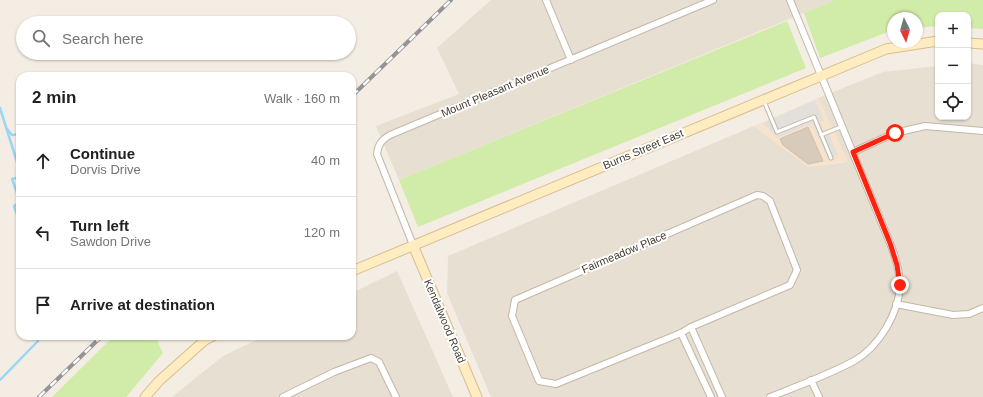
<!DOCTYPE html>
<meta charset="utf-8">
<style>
:root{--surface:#fff;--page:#f6f6f6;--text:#202124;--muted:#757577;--line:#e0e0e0}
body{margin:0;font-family:Arial,sans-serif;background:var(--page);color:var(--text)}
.controls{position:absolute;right:12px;top:12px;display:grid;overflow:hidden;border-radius:8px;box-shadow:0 1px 3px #0004}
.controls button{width:36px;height:36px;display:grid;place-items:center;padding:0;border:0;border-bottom:1px solid var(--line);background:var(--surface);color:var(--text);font:20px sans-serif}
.compass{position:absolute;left:887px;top:12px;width:36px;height:36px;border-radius:50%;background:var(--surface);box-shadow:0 1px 3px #0004;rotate:175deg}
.stop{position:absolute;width:12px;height:12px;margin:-9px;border:3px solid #ff230e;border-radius:50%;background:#fff}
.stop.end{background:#ff230e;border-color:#fff;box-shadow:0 1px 4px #0008}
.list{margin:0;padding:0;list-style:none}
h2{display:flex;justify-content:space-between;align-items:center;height:52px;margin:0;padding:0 16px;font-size:17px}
h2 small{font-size:13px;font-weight:400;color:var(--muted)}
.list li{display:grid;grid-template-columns:26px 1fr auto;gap:12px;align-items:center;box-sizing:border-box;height:72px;padding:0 16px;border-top:1px solid var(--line)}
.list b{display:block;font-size:15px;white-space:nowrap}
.list p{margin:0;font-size:13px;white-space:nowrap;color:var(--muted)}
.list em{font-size:13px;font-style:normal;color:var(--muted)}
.icon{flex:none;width:22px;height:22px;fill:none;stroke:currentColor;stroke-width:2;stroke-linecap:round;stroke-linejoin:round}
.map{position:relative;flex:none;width:983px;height:397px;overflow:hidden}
.search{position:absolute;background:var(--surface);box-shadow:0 1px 3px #0004;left:16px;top:16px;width:340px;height:44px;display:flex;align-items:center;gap:10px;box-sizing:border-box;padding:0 14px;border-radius:22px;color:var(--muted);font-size:15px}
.panel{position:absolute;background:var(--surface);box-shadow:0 1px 3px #0004;left:16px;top:72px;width:340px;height:268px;border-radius:12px}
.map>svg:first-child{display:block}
.residential{fill:#e7dfd1}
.commercial{fill:#f7e2cc}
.green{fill:#d1eba8}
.parking{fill:#e3e0dc}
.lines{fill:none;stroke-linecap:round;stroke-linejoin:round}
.stream{stroke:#9ad6f5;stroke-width:2.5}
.building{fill:#d8cbbb;stroke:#d1bfab}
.lane-casing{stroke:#c2b7a8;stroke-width:5}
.street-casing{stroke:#c2b7a8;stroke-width:8}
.secondary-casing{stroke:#d6bf8f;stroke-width:11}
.lane{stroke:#fff;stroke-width:3}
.street{stroke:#fff;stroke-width:6}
.secondary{stroke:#ffecc1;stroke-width:9}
.rail-casing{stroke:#949494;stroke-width:4}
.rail{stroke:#fff;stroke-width:2.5;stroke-dasharray:8;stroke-linecap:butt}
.route{stroke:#ff230e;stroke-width:5}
.labels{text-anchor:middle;stroke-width:4;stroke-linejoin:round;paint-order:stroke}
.street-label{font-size:11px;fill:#453d33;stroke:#fff}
</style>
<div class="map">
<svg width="983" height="397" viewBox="0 0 983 397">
<rect width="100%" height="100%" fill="#f3ede3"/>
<g class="residential">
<polygon points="491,0 835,0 399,180 376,126 459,94 437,48"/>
<polygon points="968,63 983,65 983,397 491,397 447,293 448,256 754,126 808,167 847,162 818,98 883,72 938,66 938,117 968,117"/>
<polygon points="397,271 453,397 172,397 223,356 265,336 352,336 352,293"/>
</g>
<polygon class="commercial" points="818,98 848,161 808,167 754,126"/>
<g class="green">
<polygon points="835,0 983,0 983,29 968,28 968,15 938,15 938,26 917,28 917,18 893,18 893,30 820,58 804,13"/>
<polygon points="787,21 806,68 418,227 399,180"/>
<polygon points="114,336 155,336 163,353 126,397 52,397"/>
</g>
<polygon class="parking" points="815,100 824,120 820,122 826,136 829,134 838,155 828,159 812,123 777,138 763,123"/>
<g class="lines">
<g class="stream">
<polyline points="0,108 18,165 20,167"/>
<polyline points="7,129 12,135 20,134"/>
<polyline points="20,177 12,179 20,201"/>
<polyline points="20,202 14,206 19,220 20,229"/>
<polyline points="0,380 38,341 38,336"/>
</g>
</g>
<polygon class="building" points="808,127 823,161 808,164 783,145 780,139"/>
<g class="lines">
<defs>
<g id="lane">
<polyline points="764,101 777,132 814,117 831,158"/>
<polyline points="821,135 843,126"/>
</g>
<g id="street">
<polyline points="546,0 571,60"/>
<polyline points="853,152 895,133 925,126 983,131"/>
<polygon points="757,195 763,196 770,201 797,270 790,285 691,327 681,333 556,384 539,381 512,316 515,300"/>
<path d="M413 245 377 154C378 144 382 140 390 135L713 0"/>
<polyline points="896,304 953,315 969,314 983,308"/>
<polyline points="691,327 722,397"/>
<polyline points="681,333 711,397"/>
<polyline points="811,380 819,397"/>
<polyline points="283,397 334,372 371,358 379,362 396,397"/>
<path d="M770 397C798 386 828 375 854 361 879 347 899 313 900 285 900 271 895 256 890 243L790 0"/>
</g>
<g id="secondary">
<polyline points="968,43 983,44"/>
<polyline points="413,245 477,397"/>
<polyline points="352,271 886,49 938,41"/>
<polyline points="145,397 159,381 205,340 213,336"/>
</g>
</defs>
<use href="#lane" class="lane-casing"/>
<use href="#street" class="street-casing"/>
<use href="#secondary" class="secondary-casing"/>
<use href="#lane" class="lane"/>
<use href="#street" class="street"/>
<use href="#secondary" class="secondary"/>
<defs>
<g id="rail">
<polyline points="352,96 451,0"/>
<polyline points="39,397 102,336"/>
</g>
</defs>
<use href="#rail" class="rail-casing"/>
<use href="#rail" class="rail"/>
</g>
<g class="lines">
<polyline class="route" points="895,133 853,152 890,243 897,265 900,285"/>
</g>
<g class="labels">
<g class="street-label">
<text transform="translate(495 91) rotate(-23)" y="4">Mount Pleasant Avenue</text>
<text transform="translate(643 149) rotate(-23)" y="4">Burns Street East</text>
<text transform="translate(624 252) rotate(-23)" y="4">Fairmeadow Place</text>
<text transform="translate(445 321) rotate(67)" y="4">Kendalwood Road</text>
</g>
</g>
</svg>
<div class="controls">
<button>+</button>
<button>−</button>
<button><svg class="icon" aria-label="locate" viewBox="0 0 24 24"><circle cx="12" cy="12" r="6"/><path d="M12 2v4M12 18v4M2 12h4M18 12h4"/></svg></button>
</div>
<svg class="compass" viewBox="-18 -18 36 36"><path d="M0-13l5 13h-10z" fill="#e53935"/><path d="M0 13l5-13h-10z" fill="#757577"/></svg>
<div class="stop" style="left:895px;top:133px"></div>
<div class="stop end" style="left:900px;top:285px"></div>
<div class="search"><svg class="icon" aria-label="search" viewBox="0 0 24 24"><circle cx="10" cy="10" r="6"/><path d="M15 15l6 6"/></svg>Search here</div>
<section class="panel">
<h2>2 min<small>Walk · 160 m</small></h2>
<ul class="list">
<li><svg class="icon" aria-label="ahead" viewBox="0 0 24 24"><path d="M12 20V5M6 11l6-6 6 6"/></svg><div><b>Continue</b><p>Dorvis Drive</p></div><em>40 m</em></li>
<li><svg class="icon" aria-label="left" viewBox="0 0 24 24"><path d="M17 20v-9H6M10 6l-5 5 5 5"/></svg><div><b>Turn left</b><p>Sawdon Drive</p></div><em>120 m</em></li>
<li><svg class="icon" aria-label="arrive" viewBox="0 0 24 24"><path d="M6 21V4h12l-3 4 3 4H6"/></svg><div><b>Arrive at destination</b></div></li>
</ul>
</section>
</div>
